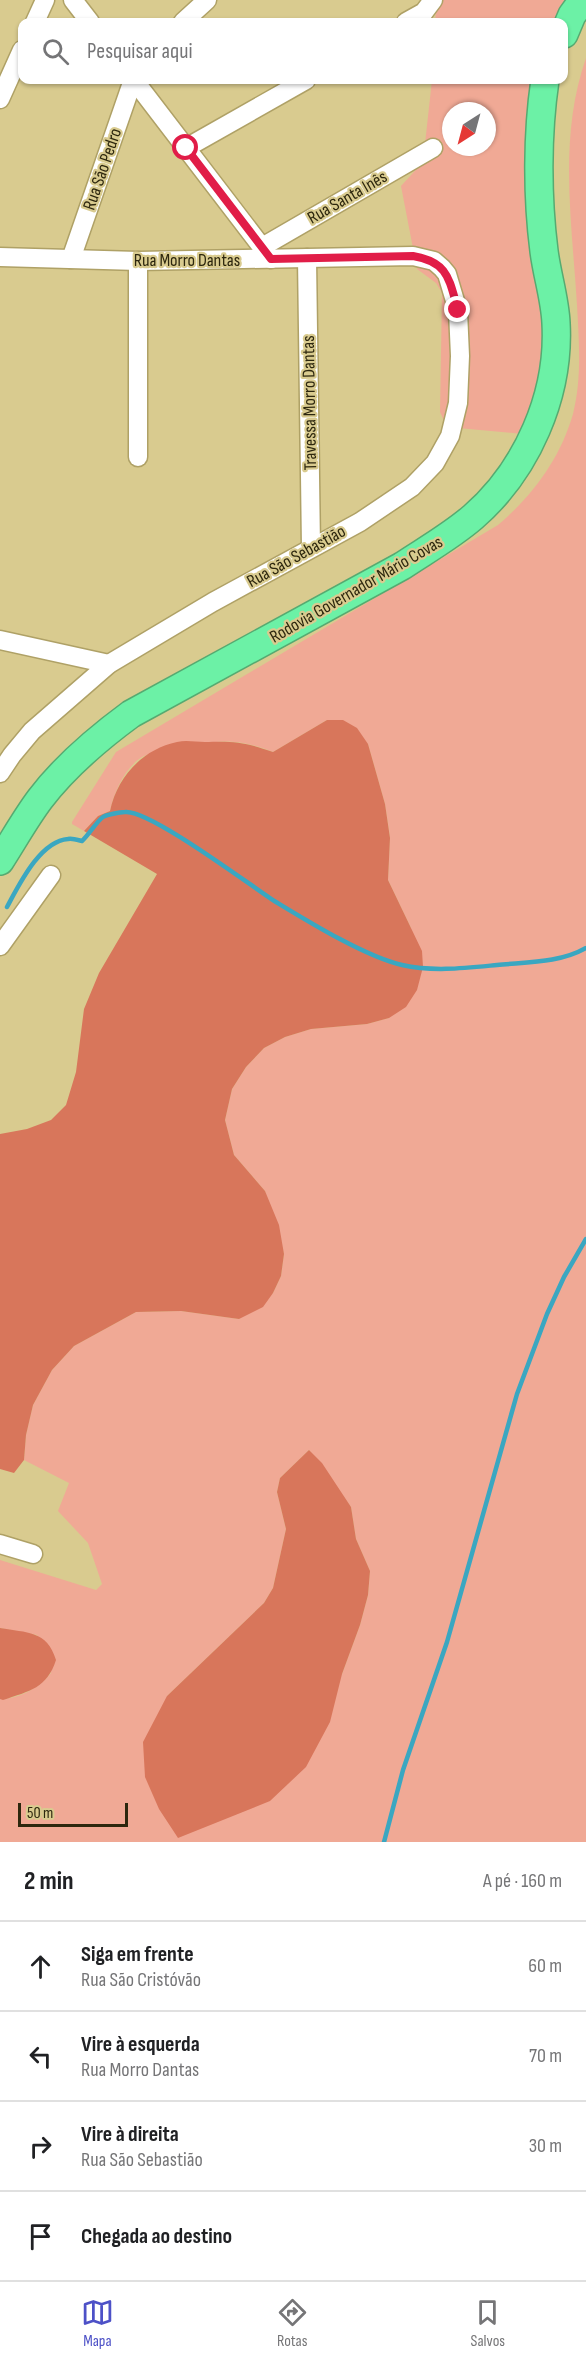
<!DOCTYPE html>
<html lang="pt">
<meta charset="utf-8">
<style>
:root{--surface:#fff;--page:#f6f6f6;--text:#202124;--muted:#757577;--line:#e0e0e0;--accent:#4d51c7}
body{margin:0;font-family:"Sofia Sans Condensed",sans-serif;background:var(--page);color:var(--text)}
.compass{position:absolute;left:442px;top:102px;width:54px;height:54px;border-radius:50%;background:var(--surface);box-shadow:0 2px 4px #0004;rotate:216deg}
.scale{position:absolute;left:18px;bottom:15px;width:110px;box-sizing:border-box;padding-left:6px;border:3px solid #2d270e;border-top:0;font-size:16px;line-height:21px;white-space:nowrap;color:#2d270e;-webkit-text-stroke:4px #d9cb8f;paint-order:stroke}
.stop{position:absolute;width:18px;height:18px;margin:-14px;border:4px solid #e11d48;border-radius:50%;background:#fff}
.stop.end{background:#e11d48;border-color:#fff;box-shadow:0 2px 6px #0008}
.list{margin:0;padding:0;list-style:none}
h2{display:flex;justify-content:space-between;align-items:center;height:78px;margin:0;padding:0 24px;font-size:26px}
h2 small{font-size:20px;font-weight:400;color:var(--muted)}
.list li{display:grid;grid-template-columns:39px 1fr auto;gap:18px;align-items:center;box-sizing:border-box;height:90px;padding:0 24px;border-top:2px solid var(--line)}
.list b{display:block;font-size:22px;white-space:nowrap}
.list p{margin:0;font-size:20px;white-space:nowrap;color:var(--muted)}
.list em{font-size:20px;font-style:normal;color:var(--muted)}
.icon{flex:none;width:33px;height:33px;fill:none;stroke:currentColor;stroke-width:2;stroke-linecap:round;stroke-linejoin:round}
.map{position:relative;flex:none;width:586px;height:1842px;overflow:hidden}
.search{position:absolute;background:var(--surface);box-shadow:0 2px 4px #0004;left:18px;right:18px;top:18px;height:66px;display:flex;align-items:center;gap:15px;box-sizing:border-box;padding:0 21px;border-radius:12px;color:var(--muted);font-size:22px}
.sheet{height:438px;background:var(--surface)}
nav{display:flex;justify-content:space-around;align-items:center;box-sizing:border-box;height:84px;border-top:2px solid var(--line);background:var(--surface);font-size:16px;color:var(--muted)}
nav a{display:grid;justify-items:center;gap:3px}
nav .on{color:var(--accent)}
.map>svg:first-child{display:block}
.green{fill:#f0a995;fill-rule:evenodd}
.forest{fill:#d8765b}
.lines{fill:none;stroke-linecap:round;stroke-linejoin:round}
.stream{stroke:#3aa7c1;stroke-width:4.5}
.minor-casing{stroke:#afa166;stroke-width:21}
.highway-casing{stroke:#56aa71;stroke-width:30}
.minor{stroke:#fff;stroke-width:18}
.highway{stroke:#6cf1a6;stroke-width:27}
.route{stroke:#e11d48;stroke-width:8}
.labels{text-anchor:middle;stroke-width:4.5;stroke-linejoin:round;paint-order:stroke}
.street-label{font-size:18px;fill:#2d270e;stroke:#d9cb8f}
</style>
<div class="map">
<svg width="586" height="1842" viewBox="0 0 586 1842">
<rect width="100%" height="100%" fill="#d9cb8f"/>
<g class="green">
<polygon points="437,0 572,0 560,22 435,22"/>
<path d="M586 58V1842H0V1699C19 1699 39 1688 51 1673L37 1635 0 1628V1560L96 1590 102 1584 88 1543 58 1511 69 1483 24 1460 26 1435 33 1405 52 1370 74 1346 136 1312 181 1311 239 1319 273 1293 281 1276 284 1254 265 1191 234 1155 225 1120 232 1089 246 1067 264 1048 285 1037 311 1029 367 1024 389 1018 411 928 388 880 390 837 385 804 368 744 327 720 273 752C233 736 212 741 172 750 164 752 152 752 144 756 126 765 114 792 110 811L98 816 84 831 72 824V822L116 752 498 525C533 495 560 459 573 414 582 378 579 342 577 305 572 222 558 138 586 58ZM309 1450 351 1507 356 1539 370 1571 368 1595 360 1625 342 1674 167 1696 264 1603 273 1588 286 1529 277 1492 280 1478Z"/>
<path d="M432 80H542L547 302 545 385 523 434 447 427 440 412 442 293 436 283 417 269 401 186 423 162ZM451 111H487V147H451Z"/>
</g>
<g class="forest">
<path d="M327 720H343L357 728 368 744 385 804 390 838 388 880 422 951 423 967 417 990 406 1007 389 1018 367 1024 311 1029 285 1037 264 1048 246 1067 232 1089 225 1120 234 1155 265 1191 279 1225 284 1254 281 1276 273 1293 263 1307 239 1319 181 1311 136 1312 74 1346 52 1370 33 1405 26 1435 24 1460 14 1473 0 1469V1134L27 1129 51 1120 66 1105 76 1072 84 1009 99 973 157 874 84 831 98 816 110 811C117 777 143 749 177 742 186 740 196 742 205 742 234 741 245 742 273 752Z"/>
<polygon points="309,1450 322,1463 351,1507 356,1539 370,1571 368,1595 360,1625 342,1674 330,1722 306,1767 270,1801 178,1838 159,1809 145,1777 143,1742 167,1696 264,1603 273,1588 286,1529 277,1492 280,1478"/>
<path d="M0 1628C27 1633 47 1630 56 1660 47 1688 30 1691 3 1700L0 1699Z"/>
</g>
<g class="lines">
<g class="stream">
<path d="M7 907C19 885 40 841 68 839 72 838 78 840 82 841 88 836 97 821 103 817 106 815 120 812 125 812 149 809 251 886 276 902 309 922 366 957 402 965 433 972 466 968 497 965 527 962 560 963 586 948"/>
<polyline points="384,1842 403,1770 447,1642 517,1394 547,1314 564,1277 586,1239"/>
</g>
<defs>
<g id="minor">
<polyline points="73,0 90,22"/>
<polyline points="35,22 45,0"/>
<polyline points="183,22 207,0"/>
<polyline points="406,22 424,12 433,0"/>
<polyline points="134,80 271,259"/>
<polyline points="0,99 22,50"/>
<polyline points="186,148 306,80"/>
<polyline points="262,247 433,148"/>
<polyline points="0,257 138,261 413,256 434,261 442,268 447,274 458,311 460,356 458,403 450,436 435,463 412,487 360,522 213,602 109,664 32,731 12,755 0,773"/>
<polyline points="307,258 311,548"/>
<polyline points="71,259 133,80"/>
<polyline points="138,261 138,457"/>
<polyline points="0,640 109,664"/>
<polyline points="0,946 51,875"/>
<polyline points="0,1544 33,1554"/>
</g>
<g id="highway">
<polyline points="564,34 572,15 583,0"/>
<path d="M0 861C13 841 25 819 40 799 65 766 97 739 131 714L402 566C426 550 451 536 473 517 527 470 560 395 556 323 555 299 547 275 544 251 537 196 537 134 545 80"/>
</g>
</defs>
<use href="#minor" class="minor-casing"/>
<use href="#highway" class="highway-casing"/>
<use href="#minor" class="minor"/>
<use href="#highway" class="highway"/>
</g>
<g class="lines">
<path class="route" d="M186 148 271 259 413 256C449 262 449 280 458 310"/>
</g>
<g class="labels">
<g class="street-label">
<text transform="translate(102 169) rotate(-71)" y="6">Rua São Pedro</text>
<text transform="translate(347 197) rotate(-30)" y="6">Rua Santa Inês</text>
<text x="187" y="266">Rua Morro Dantas</text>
<text transform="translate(309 403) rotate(-91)" y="6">Travessa Morro Dantas</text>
<text transform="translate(296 556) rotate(-29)" y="6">Rua São Sebastião</text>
<text transform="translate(356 589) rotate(-30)" y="6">Rodovia Governador Mário Covas</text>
</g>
</g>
</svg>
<svg class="compass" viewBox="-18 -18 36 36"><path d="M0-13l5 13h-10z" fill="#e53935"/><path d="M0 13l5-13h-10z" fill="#757577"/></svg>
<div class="scale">50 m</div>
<div class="stop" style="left:186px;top:148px"></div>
<div class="stop end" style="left:458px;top:310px"></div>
<div class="search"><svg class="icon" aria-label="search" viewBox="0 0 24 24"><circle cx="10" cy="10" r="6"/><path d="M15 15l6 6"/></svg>Pesquisar aqui</div>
</div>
<section class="sheet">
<h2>2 min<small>A pé · 160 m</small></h2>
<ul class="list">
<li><svg class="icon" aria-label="ahead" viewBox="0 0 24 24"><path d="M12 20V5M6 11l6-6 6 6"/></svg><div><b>Siga em frente</b><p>Rua São Cristóvão</p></div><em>60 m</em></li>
<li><svg class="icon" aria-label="left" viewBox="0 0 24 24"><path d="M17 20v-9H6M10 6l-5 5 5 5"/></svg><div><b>Vire à esquerda</b><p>Rua Morro Dantas</p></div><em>70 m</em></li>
<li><svg class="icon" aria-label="right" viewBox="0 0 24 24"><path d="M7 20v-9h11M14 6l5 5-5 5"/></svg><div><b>Vire à direita</b><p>Rua São Sebastião</p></div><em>30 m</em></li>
<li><svg class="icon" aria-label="arrive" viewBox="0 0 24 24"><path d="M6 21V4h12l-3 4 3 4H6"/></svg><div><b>Chegada ao destino</b></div></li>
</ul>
</section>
<nav>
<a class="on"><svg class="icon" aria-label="map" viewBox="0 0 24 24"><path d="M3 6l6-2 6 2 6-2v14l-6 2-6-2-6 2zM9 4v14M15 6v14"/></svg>Mapa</a>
<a><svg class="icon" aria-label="directions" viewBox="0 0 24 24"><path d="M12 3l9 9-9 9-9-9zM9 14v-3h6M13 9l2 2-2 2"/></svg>Rotas</a>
<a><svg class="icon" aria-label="saved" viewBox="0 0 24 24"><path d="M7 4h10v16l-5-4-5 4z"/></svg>Salvos</a>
</nav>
